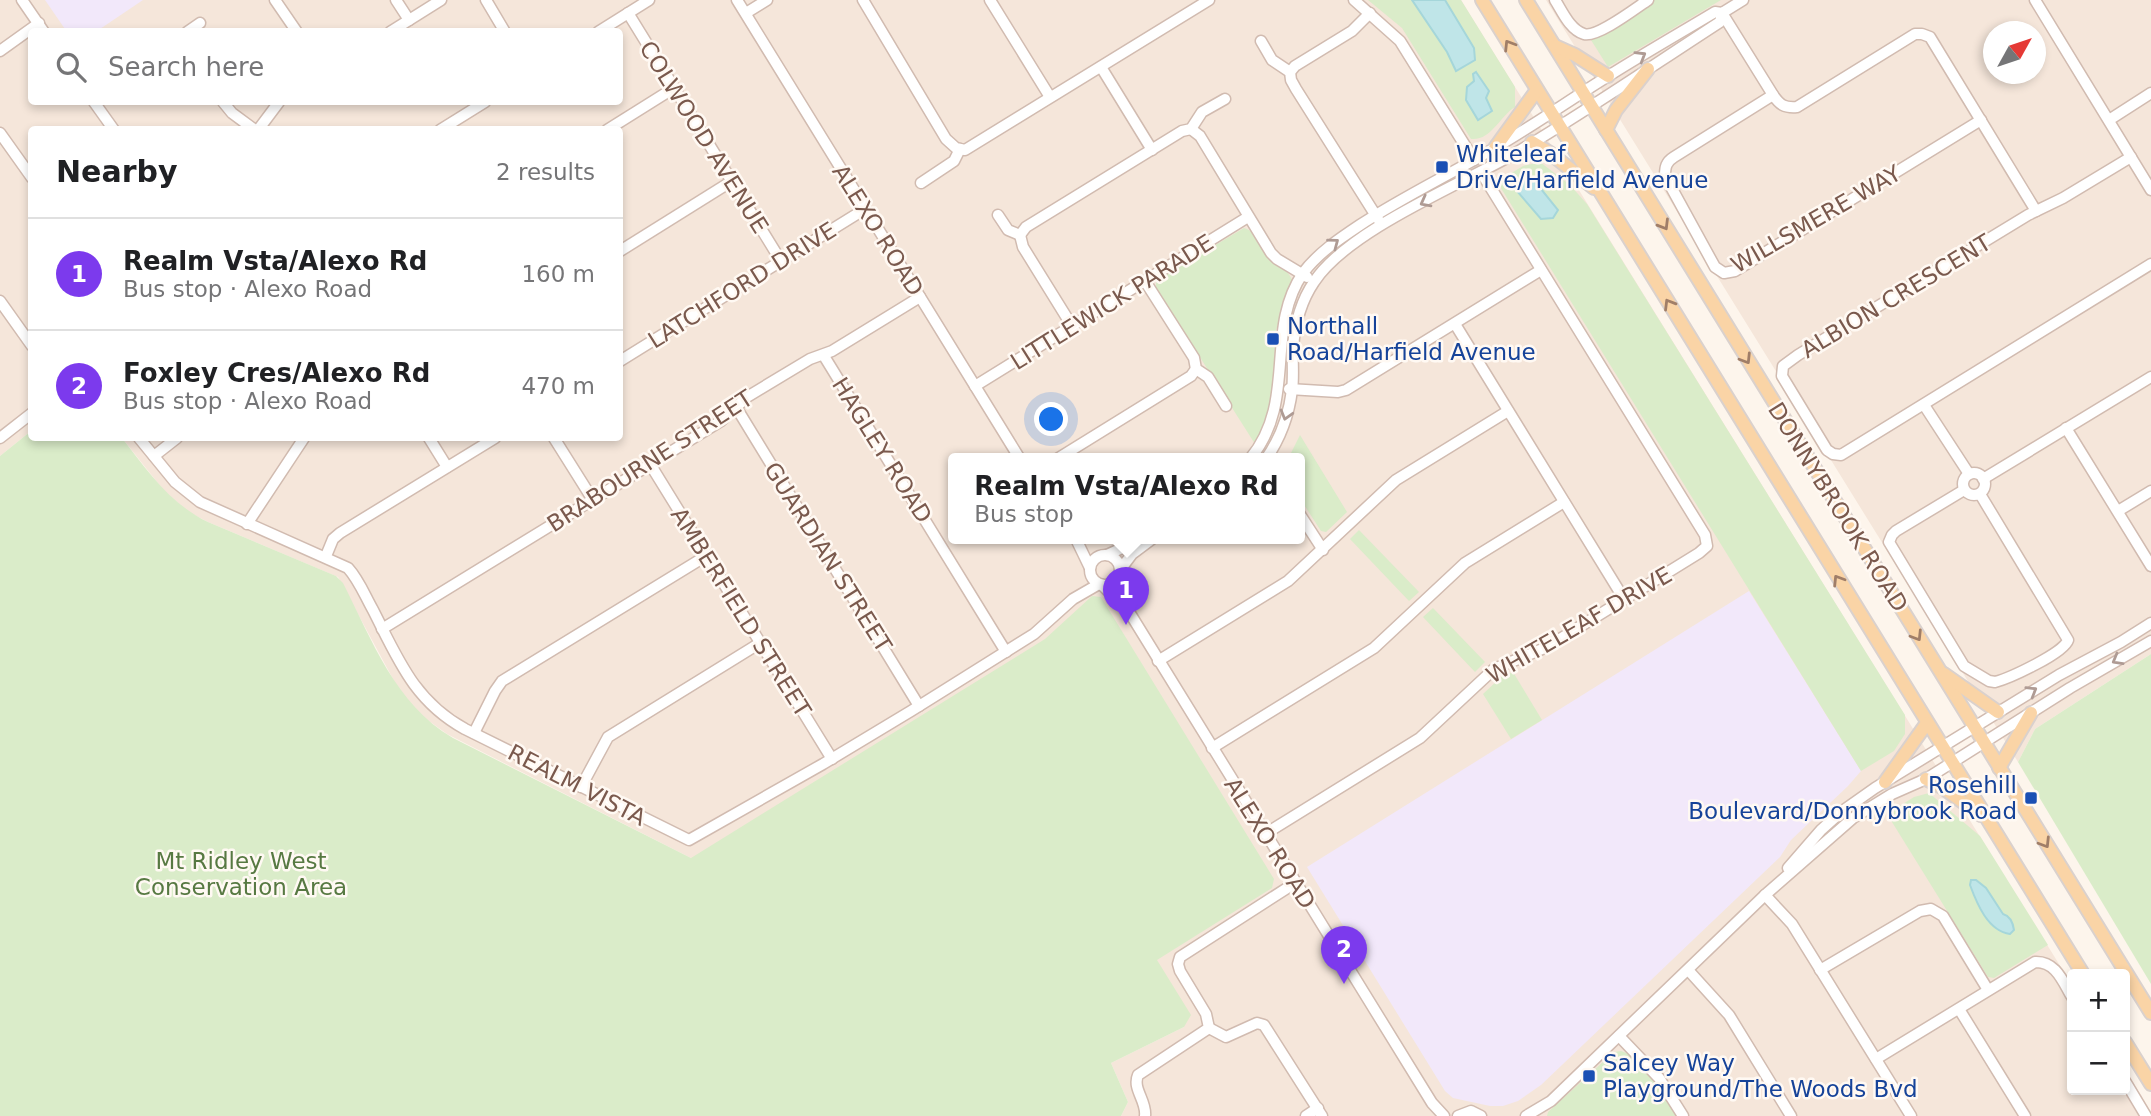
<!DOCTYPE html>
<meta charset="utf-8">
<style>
:root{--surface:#fff;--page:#f2f2f2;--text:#202124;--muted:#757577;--line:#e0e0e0;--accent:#7c3aed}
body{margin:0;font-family:"DejaVu Sans",sans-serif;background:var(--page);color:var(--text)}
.controls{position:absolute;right:21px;bottom:21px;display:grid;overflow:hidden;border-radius:7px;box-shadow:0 4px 10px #0003}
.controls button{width:63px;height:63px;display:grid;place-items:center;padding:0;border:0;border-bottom:2px solid var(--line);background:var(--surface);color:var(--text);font:35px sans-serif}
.compass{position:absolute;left:1983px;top:21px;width:63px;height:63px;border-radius:50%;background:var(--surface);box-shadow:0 4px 10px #0003;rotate:50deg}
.you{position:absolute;left:1052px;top:420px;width:24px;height:24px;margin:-18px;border:5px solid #fff;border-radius:50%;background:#1a73e8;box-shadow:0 0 0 10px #1a73e833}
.badge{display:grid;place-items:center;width:46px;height:46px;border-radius:50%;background:var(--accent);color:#fff;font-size:23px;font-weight:700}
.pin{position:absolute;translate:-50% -58px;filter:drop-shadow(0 2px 4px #0008)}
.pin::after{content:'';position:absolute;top:37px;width:24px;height:21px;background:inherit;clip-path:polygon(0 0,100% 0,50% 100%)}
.popup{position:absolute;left:948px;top:453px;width:357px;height:91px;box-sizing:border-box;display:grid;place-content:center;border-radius:7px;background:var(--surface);filter:drop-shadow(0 2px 5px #0005);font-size:23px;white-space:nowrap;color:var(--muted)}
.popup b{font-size:26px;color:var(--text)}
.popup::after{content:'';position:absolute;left:50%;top:100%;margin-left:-14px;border:14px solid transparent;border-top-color:var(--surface)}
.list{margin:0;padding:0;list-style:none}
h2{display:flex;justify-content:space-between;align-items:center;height:91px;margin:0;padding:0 28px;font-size:30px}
h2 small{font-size:23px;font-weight:400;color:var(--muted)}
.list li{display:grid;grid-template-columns:46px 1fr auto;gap:21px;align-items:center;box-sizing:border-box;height:112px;padding:0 28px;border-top:2px solid var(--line)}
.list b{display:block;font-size:26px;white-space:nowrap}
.list p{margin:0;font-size:23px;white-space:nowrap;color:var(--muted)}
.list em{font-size:23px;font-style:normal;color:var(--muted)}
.icon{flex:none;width:38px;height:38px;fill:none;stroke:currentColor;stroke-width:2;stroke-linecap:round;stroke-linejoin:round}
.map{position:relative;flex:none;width:2151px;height:1116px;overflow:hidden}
.search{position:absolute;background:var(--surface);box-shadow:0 4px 10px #0003;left:28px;top:28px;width:595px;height:77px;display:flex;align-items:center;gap:18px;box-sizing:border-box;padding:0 24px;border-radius:7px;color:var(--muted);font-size:26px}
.panel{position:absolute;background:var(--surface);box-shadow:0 4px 10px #0003;left:28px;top:126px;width:595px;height:315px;border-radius:7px}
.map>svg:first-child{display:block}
.residential{fill:#f5e6da;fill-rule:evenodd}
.education{fill:#f2e8fa}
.green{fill:#daecc9}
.water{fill:#bfe5e8;stroke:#a5d6da;stroke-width:2}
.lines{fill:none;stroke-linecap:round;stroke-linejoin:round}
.minor-casing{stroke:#d1bbb0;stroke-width:13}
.major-casing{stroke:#dad1cd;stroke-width:16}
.minor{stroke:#fff;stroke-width:10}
.major{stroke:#fad4a6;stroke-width:12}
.oneway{stroke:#a07e68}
.oneway2{stroke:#af9b94}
.transit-dot{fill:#1a4fb4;stroke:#fff9f3;stroke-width:2.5}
.labels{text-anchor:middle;stroke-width:5;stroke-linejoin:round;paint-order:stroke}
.street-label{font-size:23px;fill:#7a594d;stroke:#fff9f3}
.transit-label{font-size:23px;fill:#164399;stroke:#fff9f3;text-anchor:start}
.park-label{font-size:23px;fill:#577942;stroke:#fff9f3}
</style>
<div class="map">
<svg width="2151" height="1116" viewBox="0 0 2151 1116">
<rect width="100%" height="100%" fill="#fdf5ec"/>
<g class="residential">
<path d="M0 0H1461L2072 985V1090H2125V1069L2151 1112V1116H1121L1128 1102 1111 1063 1184 1027 691 858 447 734 422 716 400 692 338 577 208 522 190 513 165 492 122 438H620V130H32L31 431 0 456ZM32 32H620V102H32ZM953 459H1299V539H953Z"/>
<path d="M1546 0H2151V654L2035 729 2018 762ZM1994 32H2036V74H1994Z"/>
</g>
<g class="education">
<polygon points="45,0 143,0 97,31 67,32"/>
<polygon points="1749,591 1861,771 1848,786 1791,840 1780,857 1541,1085 1518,1101 1503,1106 1490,1106 1453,1098 1445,1091 1307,867"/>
</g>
<g class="green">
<path d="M1368 0H1461L1515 87V107C1500 116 1491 141 1471 139L1402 28Z"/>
<polygon points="1654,0 1721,0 1608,67 1591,40"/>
<polygon points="1540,162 1570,185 1587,204 1905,715 1905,734 1894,751 1861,771 1499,185 1500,180 1523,166"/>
<path d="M1244 228C1258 232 1262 248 1271 259 1278 267 1288 269 1292 280L1276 330 1272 403 1265 425 1255 444 1156 288V283L1160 278Z"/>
<path d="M31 431 32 438H122C147 470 170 504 208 522L336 576 343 583C372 640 395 704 453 738L691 858 1045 639 1092 596 1101 597 1274 879 1272 888 1157 960 1191 1015 1184 1027 1111 1063 1128 1102 1121 1116H0V456Z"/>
<polygon points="1300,435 1347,512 1326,532 1321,531 1299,497 1299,459 1288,459"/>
<polygon points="1359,530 1419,592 1409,601 1350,539"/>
<polygon points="1433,608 1485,662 1475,672 1423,617"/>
<polygon points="2151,654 2151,984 2018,762 2035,729"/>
<polygon points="1513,672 1542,720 1511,739 1483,694 1501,677"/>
<polygon points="1929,793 1980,836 2048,945 1994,978 1988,977 1887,814 1914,797"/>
<path d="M1621 1051C1643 1057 1665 1097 1677 1116H1547L1548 1112 1614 1052Z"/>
</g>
<g class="water">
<polygon points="1412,0 1445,0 1474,48 1475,60 1456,71 1447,52"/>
<polygon points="1476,72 1489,91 1486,98 1492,111 1478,120 1466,100 1467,87 1474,81 1473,74"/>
<polygon points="1522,177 1533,179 1558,210 1553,218 1541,219 1517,191 1515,182"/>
<path d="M1971 880H1976L1986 888 2003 914C2010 916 2013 923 2014 930L2010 934C1988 931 1977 904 1970 885Z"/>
</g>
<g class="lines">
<defs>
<g id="minor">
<polyline points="22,0 44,32"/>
<polyline points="275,0 297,32"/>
<polyline points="396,0 409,20"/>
<polyline points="486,0 505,32"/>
<polyline points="737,0 1020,459"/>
<polyline points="863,0 946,139 956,148 965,150 1209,0"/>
<polyline points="990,0 1050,97"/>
<polyline points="1354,0 1400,41 1474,160"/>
<path d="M1555 0C1562 11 1570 30 1584 34 1597 38 1636 8 1648 0"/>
<polyline points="2035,0 2151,190"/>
<polyline points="628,13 781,261"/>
<polyline points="746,13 767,0"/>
<path d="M1722 13 1773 95C1780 105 1784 108 1797 107L1915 34H1922L1930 37 2036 211"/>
<polyline points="187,32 200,23"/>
<polyline points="390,32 441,0"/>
<polyline points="598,32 649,0"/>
<polyline points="1261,41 1272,60 1290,72 1291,80 1296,89 1378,219"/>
<polyline points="0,51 39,23"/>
<polyline points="1101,67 1152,150"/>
<polyline points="1290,72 1295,66 1352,31 1370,13"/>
<path d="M1773 95 1674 157C1666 162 1665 167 1665 176L1715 267 1724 273 1735 271 1981 120"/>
<polyline points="94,102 114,130"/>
<polyline points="223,102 232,113 255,130"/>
<polyline points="2109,120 2151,93"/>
<polyline points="1191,129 1200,136 1271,253 1277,259 1307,277"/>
<polyline points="258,130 279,102"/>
<polyline points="440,130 485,102"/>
<polyline points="607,130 674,88"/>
<polyline points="0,133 32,178"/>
<polyline points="2131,157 2063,198 2028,215 1798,355 1783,366 1782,376 1827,450 1833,454 1841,455 2151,264"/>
<polyline points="921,183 954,161 960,149"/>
<polyline points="998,215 1008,230 1020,235"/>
<polyline points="1020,235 1026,227 1182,131 1191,129 1202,112 1225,99"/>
<polyline points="1020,235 1023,247 1072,326"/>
<polyline points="620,251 732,181"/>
<polyline points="1145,281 1194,358 1196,369 1208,377 1226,406"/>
<polyline points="0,301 32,346"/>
<polyline points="1455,324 1624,599"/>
<polyline points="824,356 1006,652"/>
<polyline points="620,361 865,209"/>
<polyline points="975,386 1248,217"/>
<polyline points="1289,389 1338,392 1346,390 1541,270"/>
<polyline points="1924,405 1969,474"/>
<polyline points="736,407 919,706"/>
<polyline points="2066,428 2151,566"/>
<polyline points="0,438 32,413"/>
<path d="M139 438 175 482 200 502 348 568C359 580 365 596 373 610 398 659 414 701 465 729L689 840 823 764 911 711 1034 634 1073 599 1099 584"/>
<polyline points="429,438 447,467"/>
<polyline points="554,438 593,500"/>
<polyline points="154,456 177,438"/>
<polyline points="1057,459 1191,376 1196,369"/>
<path d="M1250 459C1298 401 1264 330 1303 273 1318 253 1339 239 1360 225 1403 197 1449 175 1493 149 1533 126 1571 99 1610 75 1645 53 1680 33 1715 12L1722 13 1743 0"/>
<path d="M1266 459C1280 439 1289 414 1292 390 1294 376 1292 361 1293 347 1295 324 1301 301 1314 282 1347 231 1459 185 1514 154 1584 113 1652 66 1720 22L1722 13"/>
<polyline points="650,464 832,759"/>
<circle cx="1974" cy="484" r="11"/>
<polyline points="1983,479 2151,377"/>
<path d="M1964 490 1896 531 1892 535 1889 542 1964 666 1989 681 1995 682C2010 678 2064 653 2068 640L1980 494"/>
<polyline points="2118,511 2151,491"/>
<polyline points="1299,513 1323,550"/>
<polyline points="247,524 304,438"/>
<polyline points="1076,539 1090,568"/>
<polyline points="1107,555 1120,549 1133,539"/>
<circle cx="1105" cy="570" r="15"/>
<polyline points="326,556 333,539 340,533 495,438"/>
<polyline points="1120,570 1132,554 1152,539"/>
<polyline points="1118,577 1123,602"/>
<polyline points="1102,585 1117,600 1123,602 1432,1103 1444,1116"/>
<polyline points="382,629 721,421 747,397 810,359 832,351 920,297"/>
<polyline points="1158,661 1288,581 1396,480 1508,411"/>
<polyline points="474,733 495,691 502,681 706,556"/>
<polyline points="1212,748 1374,648 1465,563 1564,502"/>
<polyline points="581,787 608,737 760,643"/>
<polyline points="1265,834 1420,738 1494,669 1547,647 1699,553 1707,546 1705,535 1481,172"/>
<polyline points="1788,868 1821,830 1841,812 1875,788 2059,675 2121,642 2151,623"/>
<polyline points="1765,895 1792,924 1911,1116"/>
<polyline points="1820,970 1920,911 1931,909 1943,916 1988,990"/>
<polyline points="1689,971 1729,1015 1791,1116"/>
<polyline points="1959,1009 2025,1116"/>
<polyline points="1209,1028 1226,1037 1257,1023 1264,1025 1322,1116"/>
<polyline points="1619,1036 1659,1078 1683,1116"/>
<path d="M1876 1059 2035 962C2056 961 2063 982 2072 997"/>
<polyline points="2125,1081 2146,1116"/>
<path d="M1145 1116C1147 1101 1132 1089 1138 1075L1209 1028 1206 1014 1180 971 1178 964 1180 957 1295 883"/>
<polyline points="1306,1116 1318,1108"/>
<polyline points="1458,1116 1471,1111 1481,1116"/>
<polyline points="1526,1116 1551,1101 1765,895 1853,818 1892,794 1926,779 2070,688 2151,641"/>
</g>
<g id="major">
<polyline points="1482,0 2083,974"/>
<polyline points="1526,0 2151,1013"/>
<polyline points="1555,46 1575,55 1608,76"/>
<polyline points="1606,130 1616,110 1648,69"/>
<polyline points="1532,142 1550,153 1594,188"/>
<polyline points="1495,148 1537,90"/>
<polyline points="1944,674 1998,712"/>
<polyline points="1999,768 2031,713"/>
<polyline points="1926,779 1942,787 1981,815"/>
<polyline points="1885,782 1927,723"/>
<polyline points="2125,1042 2151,1084"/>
</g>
</defs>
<use href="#minor" class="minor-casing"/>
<use href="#major" class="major-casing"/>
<use href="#minor" class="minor"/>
<use href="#major" class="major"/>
</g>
<defs><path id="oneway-chevron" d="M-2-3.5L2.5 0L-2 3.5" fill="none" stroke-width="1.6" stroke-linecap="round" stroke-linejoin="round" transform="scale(1.75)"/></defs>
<g class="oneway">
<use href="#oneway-chevron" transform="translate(1509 45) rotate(-122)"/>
<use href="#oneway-chevron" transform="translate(1664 225) rotate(59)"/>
<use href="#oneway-chevron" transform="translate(1669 304) rotate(-121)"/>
<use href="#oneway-chevron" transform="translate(1746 359) rotate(58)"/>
<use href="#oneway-chevron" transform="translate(1838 580) rotate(-122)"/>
<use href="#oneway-chevron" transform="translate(1917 636) rotate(58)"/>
<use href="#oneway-chevron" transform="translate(2045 843) rotate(58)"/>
</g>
<g class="oneway2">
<use href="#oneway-chevron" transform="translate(1641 56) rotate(-31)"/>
<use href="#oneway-chevron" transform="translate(1425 202) rotate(152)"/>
<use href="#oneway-chevron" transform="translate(1334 243) rotate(-37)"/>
<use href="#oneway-chevron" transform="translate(1286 415) rotate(106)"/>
<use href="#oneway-chevron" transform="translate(2117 660) rotate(150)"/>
<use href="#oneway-chevron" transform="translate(2032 691) rotate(-31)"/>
</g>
<g class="transit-dot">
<rect x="1435" y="160" width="14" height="14" rx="3.5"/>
<rect x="1266" y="332" width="14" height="14" rx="3.5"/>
<rect x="2024" y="791" width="14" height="14" rx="3.5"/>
<rect x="1582" y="1069" width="14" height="14" rx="3.5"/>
</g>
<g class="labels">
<g class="street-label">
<text transform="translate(704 137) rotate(58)" y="8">COLWOOD AVENUE</text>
<text transform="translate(1816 219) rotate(-30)" y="8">WILLSMERE WAY</text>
<text transform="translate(878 230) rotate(58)" y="8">ALEXO ROAD</text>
<text transform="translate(742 285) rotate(-32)" y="8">LATCHFORD DRIVE</text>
<text transform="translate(1896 296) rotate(-31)" y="8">ALBION CRESCENT</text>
<text transform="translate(1112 302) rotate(-32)" y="8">LITTLEWICK PARADE</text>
<text transform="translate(882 450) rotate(58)" y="8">HAGLEY ROAD</text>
<text transform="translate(650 461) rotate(-33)" y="8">BRABOURNE STREET</text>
<text transform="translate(1838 507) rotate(58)" y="8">DONNYBROOK ROAD</text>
<text transform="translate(828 557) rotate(58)" y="8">GUARDIAN STREET</text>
<text transform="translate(741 612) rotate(58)" y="8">AMBERFIELD STREET</text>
<text transform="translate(1579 625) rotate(-30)" y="8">WHITELEAF DRIVE</text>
<text transform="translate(577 785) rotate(27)" y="8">REALM VISTA</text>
<text transform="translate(1270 843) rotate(58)" y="8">ALEXO ROAD</text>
</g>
<g class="transit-label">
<text x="1456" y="162">Whiteleaf<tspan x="1456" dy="26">Drive/Harfield Avenue</tspan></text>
<text x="1287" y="334">Northall<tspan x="1287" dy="26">Road/Harfield Avenue</tspan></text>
<text x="2017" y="793" text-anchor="end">Rosehill<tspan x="2017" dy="26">Boulevard/Donnybrook Road</tspan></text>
<text x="1603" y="1071">Salcey Way<tspan x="1603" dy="26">Playground/The Woods Bvd</tspan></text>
</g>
<g class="park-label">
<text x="241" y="869">Mt Ridley West<tspan x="241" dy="26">Conservation Area</tspan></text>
</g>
</g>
</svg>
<div class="controls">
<button>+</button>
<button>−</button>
</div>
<svg class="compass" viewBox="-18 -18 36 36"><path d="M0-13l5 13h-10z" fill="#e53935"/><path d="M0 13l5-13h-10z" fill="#757577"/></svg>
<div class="you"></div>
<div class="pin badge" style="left:1126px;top:625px">1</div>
<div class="popup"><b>Realm Vsta/Alexo Rd</b>Bus stop</div>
<div class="pin badge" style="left:1344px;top:984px">2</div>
<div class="search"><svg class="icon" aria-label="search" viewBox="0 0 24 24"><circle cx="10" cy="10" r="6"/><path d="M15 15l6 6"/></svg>Search here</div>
<section class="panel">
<h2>Nearby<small>2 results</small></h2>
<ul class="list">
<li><span class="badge">1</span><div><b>Realm Vsta/Alexo Rd</b><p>Bus stop · Alexo Road</p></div><em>160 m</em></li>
<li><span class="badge">2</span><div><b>Foxley Cres/Alexo Rd</b><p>Bus stop · Alexo Road</p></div><em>470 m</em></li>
</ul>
</section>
</div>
